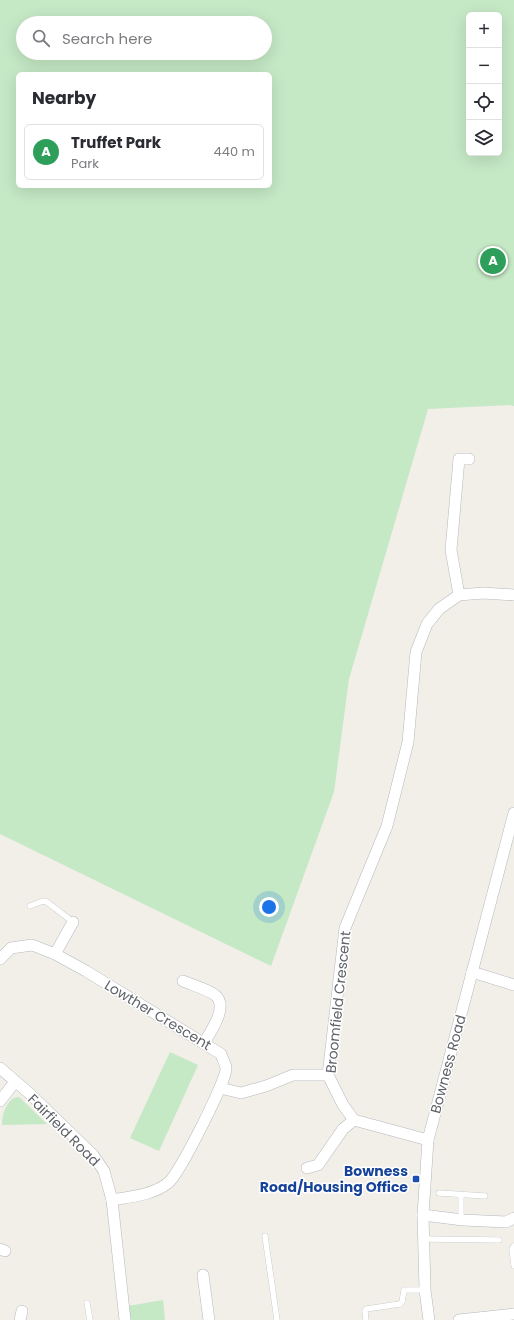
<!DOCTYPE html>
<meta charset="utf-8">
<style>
:root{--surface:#fff;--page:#f2f2f3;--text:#2b2b33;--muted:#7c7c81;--line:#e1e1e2;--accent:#b45309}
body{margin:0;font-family:Poppins,sans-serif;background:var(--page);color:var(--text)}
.controls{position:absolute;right:12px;top:12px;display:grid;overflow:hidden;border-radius:6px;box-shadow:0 4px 16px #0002}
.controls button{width:36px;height:36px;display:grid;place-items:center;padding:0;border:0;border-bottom:1px solid var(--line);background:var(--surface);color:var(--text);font:20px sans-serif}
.you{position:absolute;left:269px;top:907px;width:14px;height:14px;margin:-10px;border:3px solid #fff;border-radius:50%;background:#1a73e8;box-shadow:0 0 0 6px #1a73e833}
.badge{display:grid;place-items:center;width:26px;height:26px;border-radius:50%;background:var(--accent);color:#fff;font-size:13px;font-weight:700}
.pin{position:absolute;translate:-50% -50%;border:2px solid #fff;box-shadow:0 1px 4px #0006}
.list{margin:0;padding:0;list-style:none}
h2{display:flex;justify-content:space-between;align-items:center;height:52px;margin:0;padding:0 16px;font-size:17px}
h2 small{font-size:13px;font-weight:400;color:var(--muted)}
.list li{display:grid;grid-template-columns:26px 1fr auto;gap:12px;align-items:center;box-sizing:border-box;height:56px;margin:0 8px 8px;padding:0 8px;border:1px solid var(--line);border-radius:6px}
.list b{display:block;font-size:15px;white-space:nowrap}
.list p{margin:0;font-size:13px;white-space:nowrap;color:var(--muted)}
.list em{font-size:13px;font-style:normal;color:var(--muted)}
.icon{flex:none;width:22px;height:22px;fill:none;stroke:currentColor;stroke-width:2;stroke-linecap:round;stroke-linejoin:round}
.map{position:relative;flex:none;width:514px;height:1320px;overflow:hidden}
.search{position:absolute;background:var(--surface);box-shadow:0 4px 16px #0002;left:16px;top:16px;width:256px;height:44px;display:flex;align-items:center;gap:10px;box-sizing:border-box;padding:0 14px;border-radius:22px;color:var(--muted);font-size:15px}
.panel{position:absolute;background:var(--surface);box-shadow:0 4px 16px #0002;left:16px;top:72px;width:256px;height:116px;border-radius:6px}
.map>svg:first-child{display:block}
.green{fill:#c5e8c5;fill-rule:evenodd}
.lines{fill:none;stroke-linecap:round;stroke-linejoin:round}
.lane-casing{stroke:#b5b8bc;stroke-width:6}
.street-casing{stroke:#b5b8bc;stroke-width:12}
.lane{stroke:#fff;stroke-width:5.5}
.street{stroke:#fff;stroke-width:11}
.transit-dot{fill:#1a4fb4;stroke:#fff;stroke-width:1.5}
.labels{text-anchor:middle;stroke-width:3;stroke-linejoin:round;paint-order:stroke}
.street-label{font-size:14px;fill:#5f6368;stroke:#fff}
.transit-label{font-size:14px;font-weight:bold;fill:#164399;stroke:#fff;text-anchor:end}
</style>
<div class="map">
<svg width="514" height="1320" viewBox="0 0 514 1320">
<rect width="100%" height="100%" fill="#f1efe8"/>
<g class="green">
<path d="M0 0H514V406L509 405 428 409 349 679 334 792 271 966 0 834ZM469 15H499V153H469ZM23 23H265V53H23ZM18 74H270V186H18Z"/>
<polygon points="170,1052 198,1065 159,1151 130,1138"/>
<path d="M19 1097 47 1124 2 1125C2 1114 5 1106 13 1098Z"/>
<polygon points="163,1300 165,1320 130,1320 128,1306"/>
</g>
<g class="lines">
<defs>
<g id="lane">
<polyline points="30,906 43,901 47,902 73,922"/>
<polyline points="439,1193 485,1196"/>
<polyline points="461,1219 461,1195"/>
<polyline points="265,1236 277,1320"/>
<polyline points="424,1239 499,1240"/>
<polyline points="514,1246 512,1249 514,1266"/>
<polyline points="87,1303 90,1320"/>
<polyline points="366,1320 365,1311 366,1309 400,1304 402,1302 404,1290 425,1290"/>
</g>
<g id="street">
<polyline points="459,595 451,550 459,459 469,459"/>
<polyline points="55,954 73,922"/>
<path d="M0 959 11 948 32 945 55 954 86 971 221 1054C222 1058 226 1064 226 1069 226 1081 179 1175 168 1183 153 1195 130 1197 112 1200"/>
<polyline points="472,972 514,985"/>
<path d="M183 981C192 985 207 989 215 995 229 1006 211 1031 204 1043"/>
<polyline points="0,1068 29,1093 93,1155 104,1171 112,1200 125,1320"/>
<polyline points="220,1088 241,1093 266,1086 293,1075 328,1075"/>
<polyline points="0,1101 15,1082"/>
<polyline points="428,1140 354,1120 343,1105 328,1075 345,928 387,826 408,742 416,652 427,624 439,609 459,595 483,593 514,595"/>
<polyline points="307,1168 318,1165 343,1129 354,1120"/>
<polyline points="423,1215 463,1220 506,1222 514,1218"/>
<polyline points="0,1249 5,1251"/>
<polyline points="203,1275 209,1320"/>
<polyline points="20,1320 22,1311"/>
<polyline points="429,1320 425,1290 423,1215 428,1140 514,813"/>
<polyline points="459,1320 514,1314"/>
</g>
</defs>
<use href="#lane" class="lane-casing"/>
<use href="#street" class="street-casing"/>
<use href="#lane" class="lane"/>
<use href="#street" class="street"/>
</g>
<rect class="transit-dot" x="412" y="1175" width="8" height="8" rx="2"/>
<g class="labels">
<g class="street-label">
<text transform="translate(338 1002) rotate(-84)" y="5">Broomfield Crescent</text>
<text transform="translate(158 1015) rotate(31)" y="5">Lowther Crescent</text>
<text transform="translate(448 1064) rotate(-75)" y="5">Bowness Road</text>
<text transform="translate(64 1130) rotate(45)" y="5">Fairfield Road</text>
</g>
<g class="transit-label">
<text x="408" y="1176">Bowness<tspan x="408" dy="16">Road/Housing Office</tspan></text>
</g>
</g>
</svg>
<div class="controls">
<button>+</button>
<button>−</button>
<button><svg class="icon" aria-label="locate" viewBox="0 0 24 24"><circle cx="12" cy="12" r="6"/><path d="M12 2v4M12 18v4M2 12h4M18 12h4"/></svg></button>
<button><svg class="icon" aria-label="layers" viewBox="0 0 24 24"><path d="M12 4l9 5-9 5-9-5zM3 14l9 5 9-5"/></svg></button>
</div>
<div class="you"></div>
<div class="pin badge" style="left:493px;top:261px;background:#2e9e5b">A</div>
<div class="search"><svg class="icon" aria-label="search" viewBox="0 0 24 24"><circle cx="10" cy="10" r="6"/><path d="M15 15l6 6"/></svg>Search here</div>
<section class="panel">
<h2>Nearby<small></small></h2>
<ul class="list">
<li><span class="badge" style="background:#2e9e5b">A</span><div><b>Truffet Park</b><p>Park</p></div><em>440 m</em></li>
</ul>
</section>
</div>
